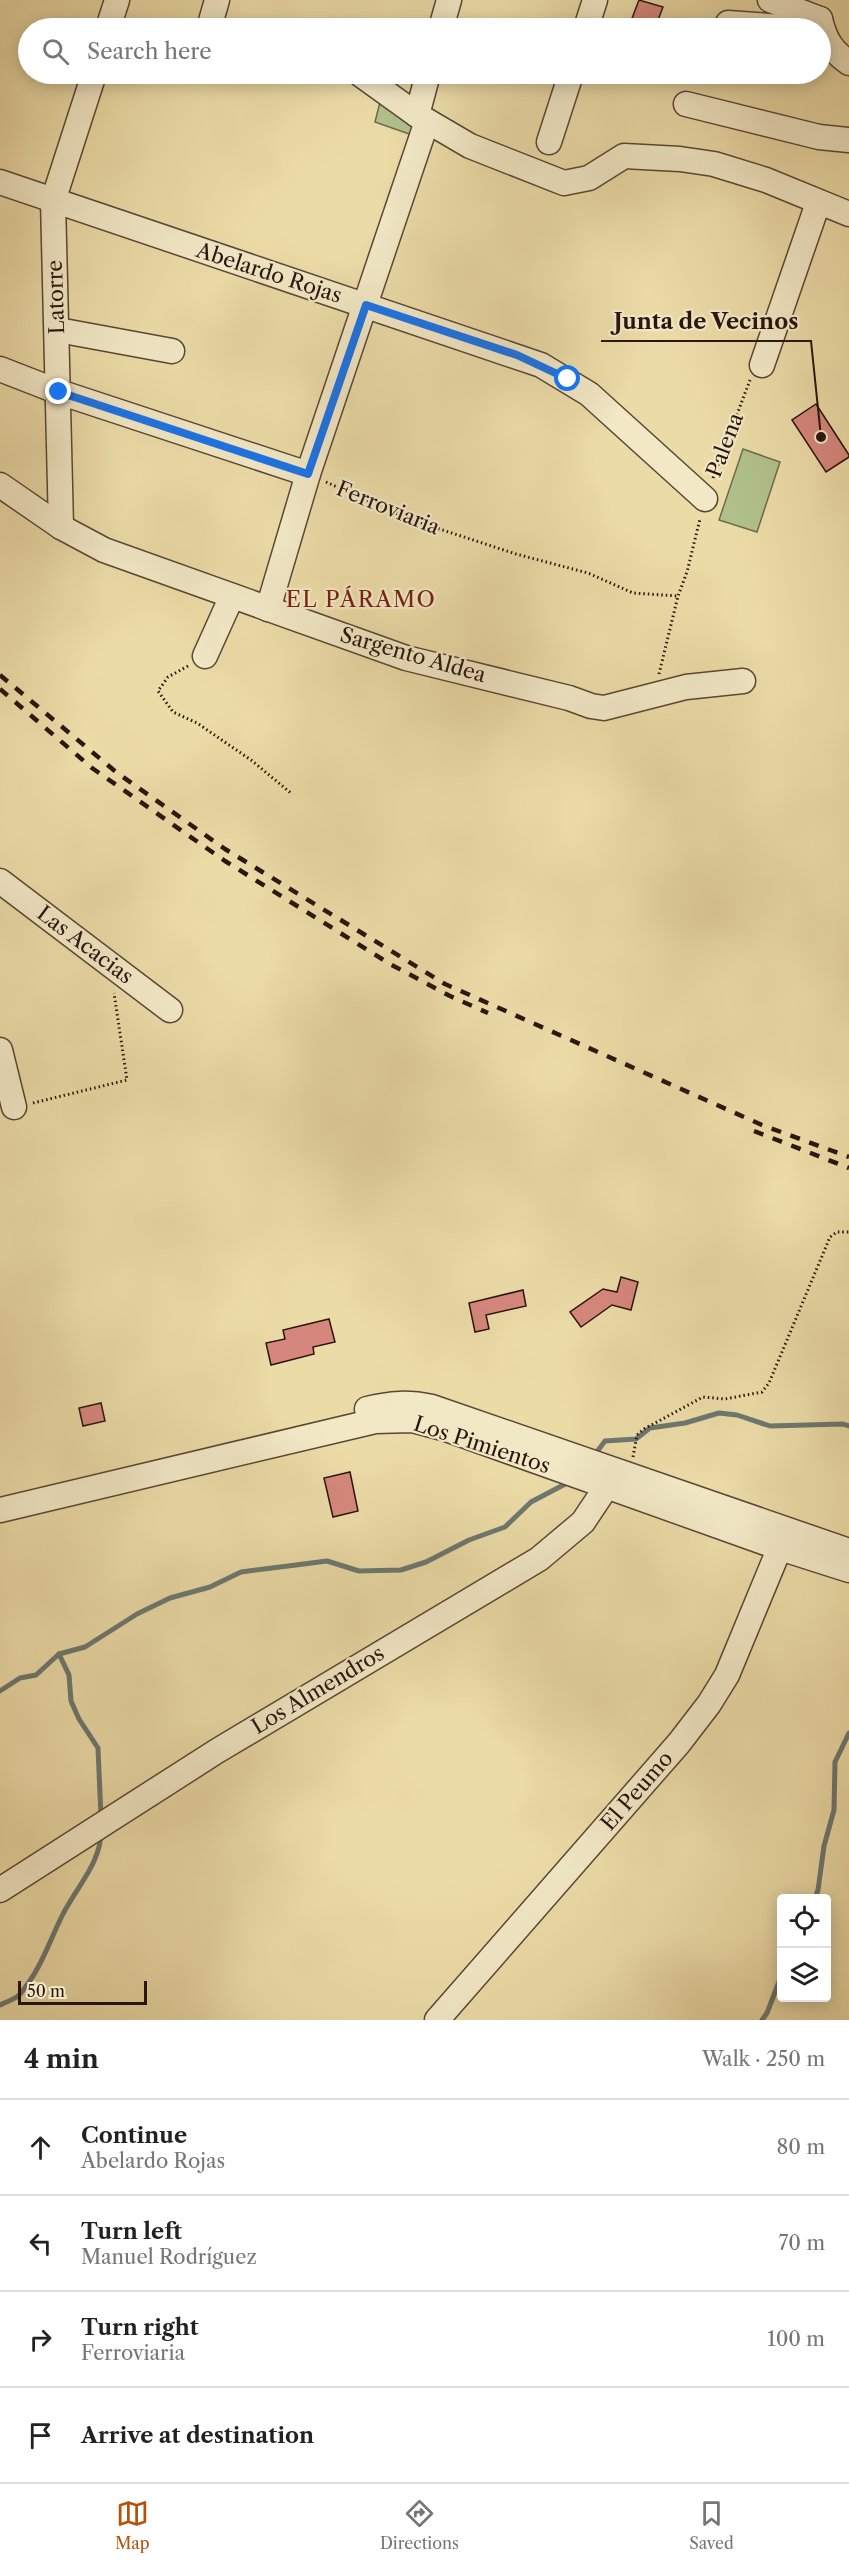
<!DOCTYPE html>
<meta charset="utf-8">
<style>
:root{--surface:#fff;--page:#f2f2f2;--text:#222;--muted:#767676;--line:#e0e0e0;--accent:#b45309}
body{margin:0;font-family:"Libre Caslon Text",serif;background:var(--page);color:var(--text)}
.controls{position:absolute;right:18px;bottom:18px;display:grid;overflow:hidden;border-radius:6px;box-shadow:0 3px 15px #0003}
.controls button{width:54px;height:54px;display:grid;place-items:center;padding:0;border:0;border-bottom:2px solid var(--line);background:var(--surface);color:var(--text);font:30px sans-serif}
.scale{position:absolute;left:18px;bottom:15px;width:129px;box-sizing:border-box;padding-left:6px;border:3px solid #29160e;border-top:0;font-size:16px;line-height:21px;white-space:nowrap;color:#29160e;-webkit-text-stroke:4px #f2e8c6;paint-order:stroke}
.stop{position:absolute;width:18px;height:18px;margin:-14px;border:4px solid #1a73e8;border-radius:50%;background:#fff}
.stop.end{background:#1a73e8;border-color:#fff;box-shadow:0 2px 6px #0008}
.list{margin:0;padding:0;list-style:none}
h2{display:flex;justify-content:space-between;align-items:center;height:78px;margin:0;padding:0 24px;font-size:26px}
h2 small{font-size:20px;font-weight:400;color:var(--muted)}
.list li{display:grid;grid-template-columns:39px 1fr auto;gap:18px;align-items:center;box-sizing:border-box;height:96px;padding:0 24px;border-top:2px solid var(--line)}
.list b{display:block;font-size:22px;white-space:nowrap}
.list p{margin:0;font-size:20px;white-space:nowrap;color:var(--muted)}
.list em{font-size:20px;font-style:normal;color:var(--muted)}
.icon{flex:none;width:33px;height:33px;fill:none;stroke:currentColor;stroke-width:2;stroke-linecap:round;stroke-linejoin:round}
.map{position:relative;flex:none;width:849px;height:2020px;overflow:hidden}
.search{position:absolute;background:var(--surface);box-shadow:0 3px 15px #0003;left:18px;right:18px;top:18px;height:66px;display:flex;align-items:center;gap:15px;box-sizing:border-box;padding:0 21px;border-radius:33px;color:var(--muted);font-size:22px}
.sheet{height:462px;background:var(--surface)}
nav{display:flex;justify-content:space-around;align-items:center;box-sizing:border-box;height:84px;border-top:2px solid var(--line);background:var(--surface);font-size:16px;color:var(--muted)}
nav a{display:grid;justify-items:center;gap:3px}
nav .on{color:var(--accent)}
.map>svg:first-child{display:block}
.green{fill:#b1c18c;stroke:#6d6c4d;stroke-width:1.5}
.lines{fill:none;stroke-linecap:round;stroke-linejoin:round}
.stream{stroke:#6d7870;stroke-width:5}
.building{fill:#d6877d;stroke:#29160e;stroke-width:1.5}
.minor-casing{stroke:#5a4734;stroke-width:27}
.path{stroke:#29160e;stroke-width:3;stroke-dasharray:1.5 3;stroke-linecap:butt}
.minor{stroke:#f2e8c6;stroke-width:24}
.rail{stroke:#29160e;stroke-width:4.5;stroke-dasharray:10 10;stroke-linecap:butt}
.route{stroke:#1a73e8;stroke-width:8}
.labels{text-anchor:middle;stroke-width:4.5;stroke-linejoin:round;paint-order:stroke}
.street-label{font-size:21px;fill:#29160e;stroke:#f2e8c6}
.neighbourhood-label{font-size:22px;letter-spacing:1.5px;fill:#7a1f14;stroke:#f2e8c6}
.leader{fill:none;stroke:#29160e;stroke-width:2}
.callout-dot{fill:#29160e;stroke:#f2e8c6;stroke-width:2}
.callout-label{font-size:22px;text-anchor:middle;font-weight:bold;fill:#29160e;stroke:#f2e8c6;stroke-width:4.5;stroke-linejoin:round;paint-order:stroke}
</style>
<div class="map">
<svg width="849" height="2020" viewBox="0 0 849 2020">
<rect width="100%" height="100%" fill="#ebdba7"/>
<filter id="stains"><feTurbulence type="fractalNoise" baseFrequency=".00333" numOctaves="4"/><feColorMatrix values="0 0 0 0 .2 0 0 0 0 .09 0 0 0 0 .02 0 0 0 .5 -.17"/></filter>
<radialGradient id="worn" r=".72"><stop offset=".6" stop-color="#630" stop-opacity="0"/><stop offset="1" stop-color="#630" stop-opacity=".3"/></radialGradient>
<g class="green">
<polygon points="381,98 416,121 412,135 375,122"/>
<polygon points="743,449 780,462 757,532 719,520"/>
</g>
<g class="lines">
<g class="stream">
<polyline points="593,1457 605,1441 636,1439 650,1428 685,1423 719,1413 737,1415 770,1426 843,1424 849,1426"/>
<polyline points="59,1654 69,1675 71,1701 79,1719 98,1748 101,1817"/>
<polyline points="0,1691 20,1678 36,1675 59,1654 85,1647 137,1614 170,1598 210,1587 241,1572 296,1565 327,1561 359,1571 401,1570 426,1562 469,1540 505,1527 531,1502 571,1481"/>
<polyline points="815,1898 818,1890 824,1846 834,1810 835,1762 849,1733"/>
<path d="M0 2005C6 2002 16 1999 20 1994 40 1971 49 1942 62 1916 75 1889 101 1863 101 1832"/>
<polyline points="762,2020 767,2013 782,1974"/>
</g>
</g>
<g class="building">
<polygon points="639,0 663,7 655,28 631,21"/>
<polygon points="816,404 849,455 849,457 826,472 792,420"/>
<polygon points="621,1277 638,1282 631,1310 612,1305 581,1327 570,1312 603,1289 617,1292"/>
<polygon points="523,1290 526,1306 486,1315 489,1329 475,1332 469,1303"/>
<polygon points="329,1319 335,1342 313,1347 314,1354 271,1365 266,1343 285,1339 283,1330"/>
<polygon points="101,1403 105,1421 83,1426 79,1408"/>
<polygon points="350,1472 358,1511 333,1517 324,1478"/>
</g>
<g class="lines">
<defs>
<g id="minor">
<polyline points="770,0 820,19"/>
<path d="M820 19C825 40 832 51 849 63"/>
<polyline points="728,23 796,28"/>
<polyline points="108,28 117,0"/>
<polyline points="209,28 217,0"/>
<polyline points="441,28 449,0"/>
<polyline points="586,28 595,0"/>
<polyline points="360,74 417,115 470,146 564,183 589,178 624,156 680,159 714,164 766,180 849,214"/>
<polyline points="686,104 819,137 849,140"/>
<polyline points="417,115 428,74"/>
<polyline points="549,142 571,74"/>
<polyline points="0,182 541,365 589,394 705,499"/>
<polyline points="58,330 172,351"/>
<polyline points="762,365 818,203"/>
<polyline points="0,369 59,392 308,474"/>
<polyline points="0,485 61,527 104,550 406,658 569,698 591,706 604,708 686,687 743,681"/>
<polyline points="61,527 53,201 94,74"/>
<polyline points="268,609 308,474 427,121"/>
<polyline points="205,656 232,596"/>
<polyline points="0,881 170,1010"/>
<polyline points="0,1050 14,1107"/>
<path d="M367 1409C391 1403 408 1402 432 1407L849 1551"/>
<polyline points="0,1510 375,1421 412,1420 446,1429 780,1548 849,1570"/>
<polyline points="0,1890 217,1751 539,1559 583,1522 615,1474"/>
<polyline points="437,2020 679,1743 709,1704 727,1675 785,1535"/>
</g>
</defs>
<use href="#minor" class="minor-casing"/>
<g class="path">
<polyline points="713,478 750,380"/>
<polyline points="326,482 409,519 516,554 588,573 633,593 678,596"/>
<polyline points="188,666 168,677 158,691 173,712 197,723 251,760 292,794"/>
<polyline points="659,674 678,596 687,572 700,519"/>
<polyline points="33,1103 127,1080 114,993"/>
<polyline points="633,1457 637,1435 644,1429 703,1397 725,1399 762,1392 769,1383 830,1237 837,1232 849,1232"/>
</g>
<use href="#minor" class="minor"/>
<g class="rail">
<polyline points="0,675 116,772 225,849 445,984 762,1125 849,1157"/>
<polyline points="0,689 92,768 225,861 390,964 450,996 488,1013"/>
<polyline points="754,1131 849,1168"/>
</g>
</g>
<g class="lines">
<polyline class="route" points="59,392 308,474 366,305 517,355 568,379"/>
</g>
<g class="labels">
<g class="street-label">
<text transform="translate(269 273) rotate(18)" y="7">Abelardo Rojas</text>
<text transform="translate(56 297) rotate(-92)" y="7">Latorre</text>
<text transform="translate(725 445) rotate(-69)" y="7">Palena</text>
<text transform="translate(388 508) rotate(22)" y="7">Ferroviaria</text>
<text transform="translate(413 655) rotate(16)" y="7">Sargento Aldea</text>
<text transform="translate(85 945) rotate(37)" y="7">Las Acacias</text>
<text transform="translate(482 1445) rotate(18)" y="7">Los Pimientos</text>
<text transform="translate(318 1690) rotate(-31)" y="7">Los Almendros</text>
<text transform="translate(637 1791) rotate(-49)" y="7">El Peumo</text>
</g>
<g class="neighbourhood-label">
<text x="361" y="607">EL PÁRAMO</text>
</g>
</g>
<path class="leader" d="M821 437L811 341H601"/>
<circle class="callout-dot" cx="821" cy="437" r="6"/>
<g class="callout-label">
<text x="706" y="329">Junta de Vecinos</text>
</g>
<rect width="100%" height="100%" filter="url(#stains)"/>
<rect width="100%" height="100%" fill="url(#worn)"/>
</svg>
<div class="controls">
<button><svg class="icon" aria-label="locate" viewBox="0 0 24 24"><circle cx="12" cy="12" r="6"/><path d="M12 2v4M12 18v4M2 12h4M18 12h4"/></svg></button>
<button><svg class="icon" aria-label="layers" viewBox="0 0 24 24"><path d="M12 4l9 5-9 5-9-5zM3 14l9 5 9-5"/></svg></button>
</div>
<div class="scale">50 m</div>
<div class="stop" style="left:568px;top:379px"></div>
<div class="stop end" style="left:59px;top:392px"></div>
<div class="search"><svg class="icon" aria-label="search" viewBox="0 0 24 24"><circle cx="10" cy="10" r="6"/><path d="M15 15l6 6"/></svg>Search here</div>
</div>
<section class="sheet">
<h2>4 min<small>Walk · 250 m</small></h2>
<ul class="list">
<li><svg class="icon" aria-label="ahead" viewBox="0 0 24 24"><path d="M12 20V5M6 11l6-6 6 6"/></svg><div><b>Continue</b><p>Abelardo Rojas</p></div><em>80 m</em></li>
<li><svg class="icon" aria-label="left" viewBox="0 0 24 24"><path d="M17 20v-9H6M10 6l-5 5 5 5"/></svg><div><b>Turn left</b><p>Manuel Rodríguez</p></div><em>70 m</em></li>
<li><svg class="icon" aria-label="right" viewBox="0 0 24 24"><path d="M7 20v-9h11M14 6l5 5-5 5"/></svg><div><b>Turn right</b><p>Ferroviaria</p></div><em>100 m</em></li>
<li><svg class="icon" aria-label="arrive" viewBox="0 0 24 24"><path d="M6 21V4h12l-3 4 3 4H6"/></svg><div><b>Arrive at destination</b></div></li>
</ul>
</section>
<nav>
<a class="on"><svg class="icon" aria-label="map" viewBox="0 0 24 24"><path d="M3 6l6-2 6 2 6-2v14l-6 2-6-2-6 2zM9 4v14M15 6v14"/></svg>Map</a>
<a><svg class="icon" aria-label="directions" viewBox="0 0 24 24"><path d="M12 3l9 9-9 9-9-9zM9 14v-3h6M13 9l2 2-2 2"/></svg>Directions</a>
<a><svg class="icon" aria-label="saved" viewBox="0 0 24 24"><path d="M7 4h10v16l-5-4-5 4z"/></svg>Saved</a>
</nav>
